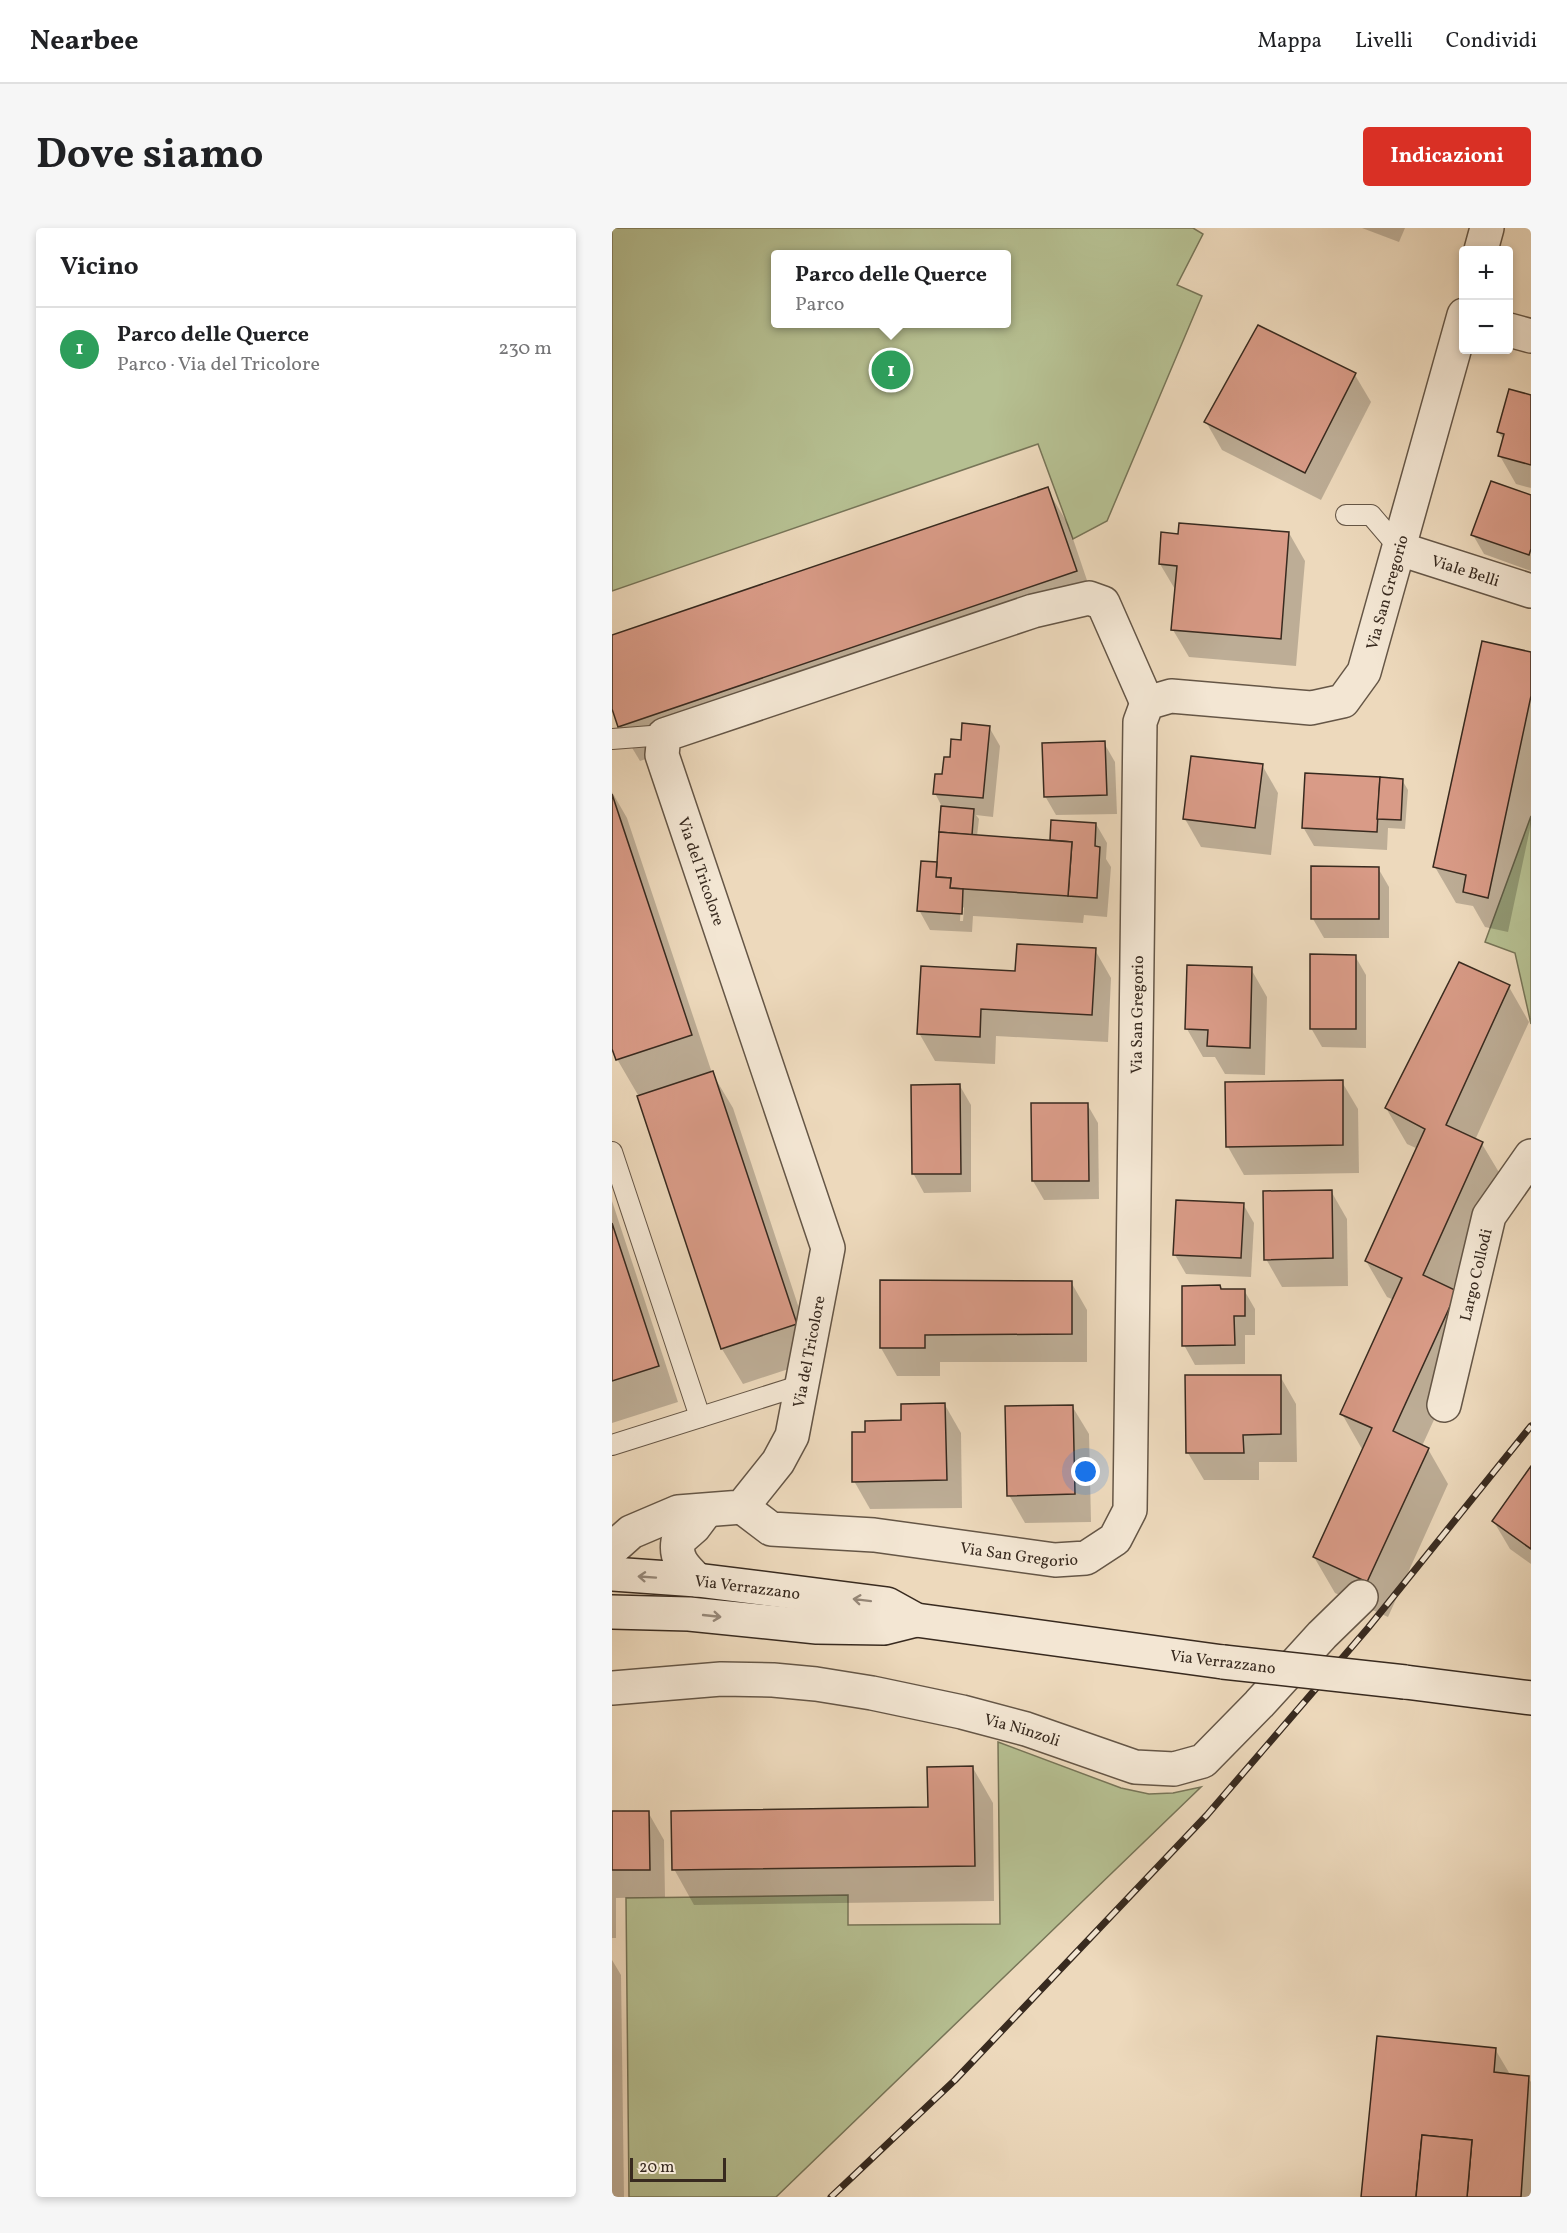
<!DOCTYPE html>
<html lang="it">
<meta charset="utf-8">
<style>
:root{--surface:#fff;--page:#f6f6f6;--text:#202124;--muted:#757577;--line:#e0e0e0;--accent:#d93025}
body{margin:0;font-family:Vollkorn,serif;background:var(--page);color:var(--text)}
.controls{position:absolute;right:18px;top:18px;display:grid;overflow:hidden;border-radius:6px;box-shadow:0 3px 9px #0003}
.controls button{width:54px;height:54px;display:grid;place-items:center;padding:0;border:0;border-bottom:2px solid var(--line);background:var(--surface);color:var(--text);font:30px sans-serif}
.scale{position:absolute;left:18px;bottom:15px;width:96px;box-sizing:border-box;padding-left:6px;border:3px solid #382a1f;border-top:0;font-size:16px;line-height:21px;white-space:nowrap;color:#382a1f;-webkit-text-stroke:4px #f3e6d3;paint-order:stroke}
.you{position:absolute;left:474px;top:1244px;width:21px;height:21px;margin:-15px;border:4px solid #fff;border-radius:50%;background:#1a73e8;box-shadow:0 0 0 9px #1a73e833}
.badge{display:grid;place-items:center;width:39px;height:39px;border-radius:50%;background:var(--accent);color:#fff;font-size:20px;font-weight:700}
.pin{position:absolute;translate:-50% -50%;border:3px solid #fff;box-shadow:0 2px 6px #0006}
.popup{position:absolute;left:159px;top:22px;width:240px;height:78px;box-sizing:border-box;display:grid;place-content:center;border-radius:6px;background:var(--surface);filter:drop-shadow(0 2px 4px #0005);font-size:20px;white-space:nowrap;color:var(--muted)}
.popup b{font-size:22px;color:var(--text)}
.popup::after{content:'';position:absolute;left:50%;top:100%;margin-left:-12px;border:12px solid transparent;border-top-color:var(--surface)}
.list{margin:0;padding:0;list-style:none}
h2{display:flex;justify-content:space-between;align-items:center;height:78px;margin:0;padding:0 24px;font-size:26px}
h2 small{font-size:20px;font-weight:400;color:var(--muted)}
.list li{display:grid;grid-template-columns:39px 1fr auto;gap:18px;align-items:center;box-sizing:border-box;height:84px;padding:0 24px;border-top:2px solid var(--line)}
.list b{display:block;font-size:22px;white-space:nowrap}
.list p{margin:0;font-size:20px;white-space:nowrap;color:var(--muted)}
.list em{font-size:20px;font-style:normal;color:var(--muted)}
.map{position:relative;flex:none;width:919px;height:1969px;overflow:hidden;border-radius:6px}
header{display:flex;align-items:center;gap:36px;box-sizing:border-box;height:84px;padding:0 30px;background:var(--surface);border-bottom:2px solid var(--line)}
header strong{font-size:28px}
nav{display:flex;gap:33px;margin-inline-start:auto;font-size:21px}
.intro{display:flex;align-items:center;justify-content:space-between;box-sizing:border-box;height:144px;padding:0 36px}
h1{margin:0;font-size:42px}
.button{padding:15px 27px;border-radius:6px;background:var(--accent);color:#fff;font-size:21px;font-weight:700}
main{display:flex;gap:36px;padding:0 36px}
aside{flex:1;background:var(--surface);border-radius:6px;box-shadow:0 3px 9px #0003}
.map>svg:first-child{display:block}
.green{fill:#b6c092;stroke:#777558;stroke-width:1.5;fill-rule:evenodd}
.shadow{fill:#0003;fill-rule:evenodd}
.building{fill:#d99b87;stroke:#382a1f;stroke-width:1.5}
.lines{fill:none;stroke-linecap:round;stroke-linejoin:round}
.service-casing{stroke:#655646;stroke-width:22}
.minor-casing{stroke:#655646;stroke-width:36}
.secondary-casing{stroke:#382a1f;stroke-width:36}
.service{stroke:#f3e6d3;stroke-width:20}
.minor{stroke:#f3e6d3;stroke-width:33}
.secondary{stroke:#f3e6d3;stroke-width:33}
.rail-casing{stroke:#382a1f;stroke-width:7}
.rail{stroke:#f3e6d3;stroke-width:4.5;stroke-dasharray:14;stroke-linecap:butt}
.secondary-bridge-casing{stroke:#382a1f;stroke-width:36;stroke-linecap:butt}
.secondary-bridge{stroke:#f3e6d3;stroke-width:33}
.oneway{stroke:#968879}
.labels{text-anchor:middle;stroke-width:6;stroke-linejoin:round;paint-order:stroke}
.street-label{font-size:16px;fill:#382a1f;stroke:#f3e6d3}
</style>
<header>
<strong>Nearbee</strong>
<nav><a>Mappa</a><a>Livelli</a><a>Condividi</a></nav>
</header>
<div class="intro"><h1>Dove siamo</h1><a class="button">Indicazioni</a></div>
<main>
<aside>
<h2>Vicino<small></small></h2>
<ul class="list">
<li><span class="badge" style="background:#2e9e5b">1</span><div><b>Parco delle Querce</b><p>Parco · Via del Tricolore</p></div><em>230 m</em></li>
</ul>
</aside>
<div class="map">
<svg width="919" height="1969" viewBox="0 0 919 1969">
<rect width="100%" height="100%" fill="#edd9bc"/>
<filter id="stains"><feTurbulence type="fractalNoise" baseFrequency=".00333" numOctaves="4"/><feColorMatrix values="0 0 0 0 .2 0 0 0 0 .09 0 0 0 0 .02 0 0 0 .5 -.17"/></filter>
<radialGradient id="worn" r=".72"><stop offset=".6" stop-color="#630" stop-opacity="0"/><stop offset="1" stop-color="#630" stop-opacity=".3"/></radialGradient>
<g class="green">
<path d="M0 0H581L591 6 565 57 590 68 495 293 461 311 426 216 0 363ZM164 27H394V96H164Z"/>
<polygon points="919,588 919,796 903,725 873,714"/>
<polygon points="386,1514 509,1560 537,1566 561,1565 589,1559 164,1969 17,1969 14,1670 236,1667 236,1697 388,1696"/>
</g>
<g class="shadow">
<polygon points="750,0 793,0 787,14"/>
<polygon points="743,147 759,174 709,272 610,222 594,194"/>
<polygon points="898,163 919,169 919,260 904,256 888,228 892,213 886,203"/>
<polygon points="880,255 919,269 919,343 872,326 861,307"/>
<polygon points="435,261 456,296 484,379 28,533 7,498 0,476 0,408"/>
<polygon points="677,305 693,333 684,438 577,429 561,402 564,363 548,336 568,307"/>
<polygon points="871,415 919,425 919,596 896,704 873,699 861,678 844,675 823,639"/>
<path d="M377 499 388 518 381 589 364 587 367 591 365 608 441 614 439 612 484 596 495 615 494 631 499 639 495 689 472 687 471 695 361 688 360 704 318 702 307 682 324 636 326 639 330 579 323 565 339 531 350 514ZM349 677 352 680 351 693H348Z"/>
<polygon points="492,515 503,534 505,586 444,587 433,568"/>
<polygon points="650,537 666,565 659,627 589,619 573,591"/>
<polygon points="790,552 796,562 793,601 776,600 775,622 702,618 691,599"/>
<polygon points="0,564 15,590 100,845 121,880 204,1132 131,1156 110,1121 26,867 5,831 0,816"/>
<polygon points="766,640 777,659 777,710 712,710 701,691"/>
<polygon points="483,722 499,750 496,814 384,808 383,836 323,833 307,805 405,745"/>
<polygon points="743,728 754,747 754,820 710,819 699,800"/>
<polygon points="639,741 655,769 653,847 613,846 603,829 591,829 575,801"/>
<polygon points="897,759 917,794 863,912 870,916 891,951 840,1062 864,1100 810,1218 816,1221 836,1256 776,1389 723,1365 702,1329 750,1221 730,1186 782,1072 775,1069 754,1033 806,921 795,916 774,880"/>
<polygon points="730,854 746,881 747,945 632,947 616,919"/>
<polygon points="348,858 359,877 359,964 312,965 301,945"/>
<polygon points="421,876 475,876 486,895 487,971 432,972 421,953"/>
<polygon points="719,963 735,991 736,1058 670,1059 654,1031"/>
<polygon points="0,973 66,1174 0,1195"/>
<polygon points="631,976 642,995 639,1049 574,1046 563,1027"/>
<polygon points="269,1054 459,1054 475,1082 475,1134 328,1134 328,1148 285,1148 269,1120"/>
<polygon points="632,1062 643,1081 643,1107 633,1107 633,1136 583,1137 572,1117 610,1063"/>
<polygon points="668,1148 684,1176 685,1234 647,1234 647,1252 592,1252 576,1225"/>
<polygon points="333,1177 349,1205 350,1280 258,1281 242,1253 254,1205"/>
<polygon points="460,1178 477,1206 479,1294 413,1295 397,1267"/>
<polygon points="919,1240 919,1336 898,1321 882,1294"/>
<polygon points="361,1540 381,1575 382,1673 82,1677 62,1641 317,1581"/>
<polygon points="36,1584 52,1612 53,1669 4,1670 4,1710 0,1710 0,1585"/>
<polygon points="0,1732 9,1747 12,1969 0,1969"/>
<polygon points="883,1821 899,1848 916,1850 919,1854 919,1969 751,1969"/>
</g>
<g class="building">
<polygon points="646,97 744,145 693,245 592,194"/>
<polygon points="897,161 919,167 919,237 886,228 892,206 885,204"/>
<polygon points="879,253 919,267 919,321 917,327 859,307"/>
<polygon points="436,259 465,343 6,499 0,481 0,407"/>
<polygon points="567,295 677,304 669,411 559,402 565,338 547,336 549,304 566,306"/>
<polygon points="870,413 919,424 919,468 876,670 851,664 854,647 821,639"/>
<polygon points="350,495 378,498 371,570 321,566 323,546 330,546 332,529 338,529 339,511 349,512"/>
<polygon points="493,513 495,567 432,569 430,515"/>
<polygon points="579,528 651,536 643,600 571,591"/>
<polygon points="693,545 768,549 765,604 690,600"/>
<polygon points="768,549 791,551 789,592 765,591"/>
<polygon points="0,566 80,807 4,832 0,821"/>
<polygon points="329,578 362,581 360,607 327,604"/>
<polygon points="439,592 484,595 483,618 488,619 485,670 456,668 460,614 438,612"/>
<polygon points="327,604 460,614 456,668 338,660 339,650 324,649"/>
<polygon points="309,633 325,634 324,649 339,650 338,660 351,661 350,686 305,683"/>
<polygon points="699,638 767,639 767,691 699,691"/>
<polygon points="405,716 484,720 480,787 369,781 368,809 305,806 309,738 403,743"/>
<polygon points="698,726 744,727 744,801 698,801"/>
<polygon points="847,734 898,757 834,897 871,914 811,1047 845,1063 781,1203 817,1220 755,1354 701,1329 760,1200 728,1186 790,1050 753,1033 813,901 773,880"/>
<polygon points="575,737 640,739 638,820 595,818 596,802 573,801"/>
<polygon points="101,843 185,1096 109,1121 25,868"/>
<polygon points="731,852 731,917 614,919 613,854"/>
<polygon points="348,856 349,946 300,946 299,857"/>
<polygon points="419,875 476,875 477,953 420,953"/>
<polygon points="720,962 721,1030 652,1032 651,963"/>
<polygon points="564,972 632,975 629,1030 561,1027"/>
<polygon points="0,995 47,1138 0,1153"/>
<polygon points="268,1052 460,1053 460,1106 313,1107 313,1120 268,1120"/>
<polygon points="608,1057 609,1061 633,1061 633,1088 622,1088 623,1117 570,1118 570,1058"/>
<polygon points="573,1147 669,1147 669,1206 631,1207 632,1225 574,1225"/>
<polygon points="333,1175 335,1252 240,1254 240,1204 253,1204 253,1193 289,1192 289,1176"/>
<polygon points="461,1177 463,1266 395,1268 393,1178"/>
<polygon points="919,1238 919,1321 880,1293"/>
<polygon points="361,1538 363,1638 60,1642 59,1583 316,1579 315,1539"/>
<polygon points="0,1583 37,1583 38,1642 0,1642"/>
<polygon points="765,1808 884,1820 882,1844 917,1848 909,1969 855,1969 860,1912 810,1907 804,1969 749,1969"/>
<polygon points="810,1907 860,1912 855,1969 804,1969"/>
</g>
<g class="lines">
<defs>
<g id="service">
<polyline points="734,287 759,287 788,321"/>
<polyline points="0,511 52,507"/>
<polyline points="0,924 88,1189"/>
<polyline points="0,1217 190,1157"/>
</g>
<g id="minor">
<polyline points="869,22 875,0"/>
<polyline points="897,102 919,108"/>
<path id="s1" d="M788 321 919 363"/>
<path id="s2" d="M832 1177 877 988 919 928"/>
<path id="s3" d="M130 1279 159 1301 262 1307 443 1332 474 1330 503 1311 518 1282 528 494 535 475 559 468 699 480 731 473 752 444 852 87"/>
<path id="s4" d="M0 1321 19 1304 66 1284 130 1279 166 1234 180 1208 216 1020 50 527 52 507 421 383 477 370 491 375 535 475"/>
<path d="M85 1352C72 1339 63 1331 66 1313L82 1299 94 1283"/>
<path id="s5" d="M0 1460 109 1451 161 1452 204 1456 260 1465 350 1484 414 1501 523 1539 562 1541 591 1533 647 1476 710 1407 749 1369"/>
</g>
<g id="secondary">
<path id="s6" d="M0 1346 85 1352 275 1376 304 1392 611 1434"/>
<polyline points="0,1384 77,1386 205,1399 272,1400 304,1392"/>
<polyline points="793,1454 919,1470"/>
</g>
</defs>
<use href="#service" class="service-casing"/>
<use href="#minor" class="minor-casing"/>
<use href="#secondary" class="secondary-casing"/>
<use href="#service" class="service"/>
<use href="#minor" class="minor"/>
<use href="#secondary" class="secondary"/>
<defs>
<polyline id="rail" points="219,1969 343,1852 595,1587 756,1400 919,1198"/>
</defs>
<use href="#rail" class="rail-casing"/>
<use href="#rail" class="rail"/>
<defs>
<polyline id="secondary-bridge" points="611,1434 793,1454"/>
</defs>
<use href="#secondary-bridge" class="secondary-bridge-casing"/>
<use href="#secondary-bridge" class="secondary-bridge"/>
</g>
<defs><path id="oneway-shaft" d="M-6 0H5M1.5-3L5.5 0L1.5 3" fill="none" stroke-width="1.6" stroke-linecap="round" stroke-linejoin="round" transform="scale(1.5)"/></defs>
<g class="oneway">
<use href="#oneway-shaft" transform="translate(35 1349) rotate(-176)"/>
<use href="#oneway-shaft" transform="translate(250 1372) rotate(-173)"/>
<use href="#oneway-shaft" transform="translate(100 1388) rotate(6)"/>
</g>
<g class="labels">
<g class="street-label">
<text dy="6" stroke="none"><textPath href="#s1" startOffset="69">Viale Belli</textPath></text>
<text dy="6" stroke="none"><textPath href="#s3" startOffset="1546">Via San Gregorio</textPath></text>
<text transform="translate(90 643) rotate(71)" y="6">Via del Tricolore</text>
<text dy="6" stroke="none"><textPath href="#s3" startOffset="916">Via San Gregorio</textPath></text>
<text dy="6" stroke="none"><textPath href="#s2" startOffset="134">Largo Collodi</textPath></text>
<text dy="6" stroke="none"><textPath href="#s4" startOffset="314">Via del Tricolore</textPath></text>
<text dy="6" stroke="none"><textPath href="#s3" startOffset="286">Via San Gregorio</textPath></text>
<text dy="6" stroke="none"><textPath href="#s6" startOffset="136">Via Verrazzano</textPath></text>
<text transform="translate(611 1433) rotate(7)" y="6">Via Verrazzano</text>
<text dy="6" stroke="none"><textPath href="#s5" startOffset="416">Via Ninzoli</textPath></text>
</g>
</g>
<rect width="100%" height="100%" filter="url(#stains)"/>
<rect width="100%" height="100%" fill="url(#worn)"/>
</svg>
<div class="controls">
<button>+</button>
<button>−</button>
</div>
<div class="scale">20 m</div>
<div class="you"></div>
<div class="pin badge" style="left:279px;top:142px;background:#2e9e5b">1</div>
<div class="popup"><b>Parco delle Querce</b>Parco</div>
</div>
</main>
